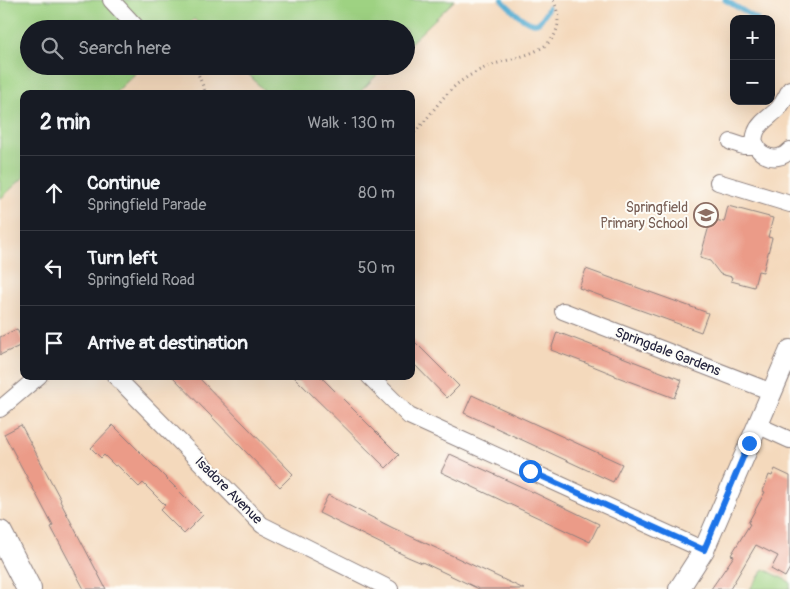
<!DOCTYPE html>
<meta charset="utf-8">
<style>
:root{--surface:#171b24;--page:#20242c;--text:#f1f3f6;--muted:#9ea1a6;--line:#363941}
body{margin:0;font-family:Pangolin,sans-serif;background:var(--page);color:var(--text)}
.controls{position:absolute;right:15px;top:15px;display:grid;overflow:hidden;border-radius:10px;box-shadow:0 5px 20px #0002}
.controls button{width:45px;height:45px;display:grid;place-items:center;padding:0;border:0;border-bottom:1px solid var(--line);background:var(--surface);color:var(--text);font:25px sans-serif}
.stop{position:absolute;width:15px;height:15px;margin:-11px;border:4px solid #1a73e8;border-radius:50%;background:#fff}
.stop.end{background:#1a73e8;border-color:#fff;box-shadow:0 1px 5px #0008}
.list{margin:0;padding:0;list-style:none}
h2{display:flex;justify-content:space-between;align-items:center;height:65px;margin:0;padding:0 20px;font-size:21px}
h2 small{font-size:16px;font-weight:400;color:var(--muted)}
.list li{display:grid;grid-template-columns:32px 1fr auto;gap:15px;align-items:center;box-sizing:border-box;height:75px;padding:0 20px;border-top:1px solid var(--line)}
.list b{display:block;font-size:19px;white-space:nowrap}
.list p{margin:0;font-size:16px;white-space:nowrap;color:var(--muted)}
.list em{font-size:16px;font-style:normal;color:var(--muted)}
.icon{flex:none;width:28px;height:28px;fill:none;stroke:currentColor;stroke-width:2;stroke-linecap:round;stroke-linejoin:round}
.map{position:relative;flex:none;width:790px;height:589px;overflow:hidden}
.search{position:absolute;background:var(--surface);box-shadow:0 5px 20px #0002;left:20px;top:20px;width:395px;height:55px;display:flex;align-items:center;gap:12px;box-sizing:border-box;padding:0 18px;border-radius:28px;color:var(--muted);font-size:19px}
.panel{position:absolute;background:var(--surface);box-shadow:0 5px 20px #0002;left:20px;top:90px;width:395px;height:290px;border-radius:10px}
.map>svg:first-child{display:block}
.green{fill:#9ed282;stroke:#607a5e}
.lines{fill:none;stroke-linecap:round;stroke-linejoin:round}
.stream{stroke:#55acd1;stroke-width:5}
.building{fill:#eb9b88}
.minor-casing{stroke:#8b7e7c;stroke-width:18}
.major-casing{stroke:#8b7e7c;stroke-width:22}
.highway-casing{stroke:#8b7e7c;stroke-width:26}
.path{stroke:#8b7e7c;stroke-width:3;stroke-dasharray:1 4;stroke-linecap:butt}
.minor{stroke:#fff;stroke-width:16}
.major{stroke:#fff;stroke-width:20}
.highway{stroke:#fff;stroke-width:24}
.route{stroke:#1a73e8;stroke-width:6}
.labels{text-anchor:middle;stroke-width:4;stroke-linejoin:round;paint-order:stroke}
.education-label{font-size:14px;fill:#785e54;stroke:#fdfcf7;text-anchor:end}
.street-label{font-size:14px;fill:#22223b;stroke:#fdfcf7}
</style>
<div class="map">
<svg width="790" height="589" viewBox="0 0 790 589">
<rect width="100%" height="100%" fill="#fdfcf7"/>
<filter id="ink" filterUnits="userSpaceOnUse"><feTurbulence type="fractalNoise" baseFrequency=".02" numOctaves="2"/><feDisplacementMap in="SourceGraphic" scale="10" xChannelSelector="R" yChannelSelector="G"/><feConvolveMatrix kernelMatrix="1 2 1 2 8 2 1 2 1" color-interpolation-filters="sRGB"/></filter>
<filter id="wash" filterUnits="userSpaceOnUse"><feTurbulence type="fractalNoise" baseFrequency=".0096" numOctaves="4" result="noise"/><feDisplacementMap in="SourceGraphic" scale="20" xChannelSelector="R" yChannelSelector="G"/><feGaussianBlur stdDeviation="1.12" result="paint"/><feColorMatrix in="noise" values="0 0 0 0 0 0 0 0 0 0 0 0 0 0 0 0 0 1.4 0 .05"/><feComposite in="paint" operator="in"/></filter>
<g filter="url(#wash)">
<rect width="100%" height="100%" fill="#f4d9bc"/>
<g class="green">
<polygon points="0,0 455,0 406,47 406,29 204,29 194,19 184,29 29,29 29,66 143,66 114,94 24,94 24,177 0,199"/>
<polygon points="241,66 386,66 358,94 267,94"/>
<polygon points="764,569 790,582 790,589 750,589"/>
</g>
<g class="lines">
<g class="stream">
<path d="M502 0C508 6 530 29 539 22 543 18 546 12 548 8"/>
<polyline points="725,0 757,19"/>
</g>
</g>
<g id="blocks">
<g class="building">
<polygon points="728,206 773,218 768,237 772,238 763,272 758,271 754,287 731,281 732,277 720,274 710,261 700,258 711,219 724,222"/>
<polygon points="586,269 708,313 701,332 579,288"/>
<polygon points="17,329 24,344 0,355 0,337"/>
<polygon points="557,332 682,380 674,398 615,376 615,375 583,362 551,350"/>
<polygon points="411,338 459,386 447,398 411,361"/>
<polygon points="172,376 197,376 293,474 280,487"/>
<polygon points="293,376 320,376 399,455 386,468"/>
<polygon points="472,395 622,464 613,482 464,413"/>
<polygon points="21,425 61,500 60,501 106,589 84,589 51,527 53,526 4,434"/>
<polygon points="113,425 203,515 184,534 160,510 165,505 143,483 139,487 117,465 115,466 104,455 101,458 91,448"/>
<polygon points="450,454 535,493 599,524 590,542 441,472"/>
<polygon points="775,469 790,476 790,568 785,577 771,569 778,556 756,545 730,589 711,589 734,556 731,555 750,524 748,523 765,492 763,491 769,475 772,476"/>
<polygon points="328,495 393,528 524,589 479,589 422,562 422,563 408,557 319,513"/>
</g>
</g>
</g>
<g filter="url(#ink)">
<use href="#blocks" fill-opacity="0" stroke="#8b7e7c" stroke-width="1"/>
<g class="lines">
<defs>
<g id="minor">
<polyline points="111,0 138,29"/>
<path d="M790 89C787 95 783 103 778 109 771 116 759 123 756 132 748 152 776 167 790 150"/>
<polyline points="731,142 743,146 757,146"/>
<polyline points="718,182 790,204"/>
<polyline points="563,311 772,392"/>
<polyline points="115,376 262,525 390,589"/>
<polyline points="369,376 409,416 704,550"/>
<polyline points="0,409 39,376"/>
<polyline points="757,425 790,440"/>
</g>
<polyline id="major" points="679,589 704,550 790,350"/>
<polyline id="highway" points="0,533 29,589"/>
</defs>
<use href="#minor" class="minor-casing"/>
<use href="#major" class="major-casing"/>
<use href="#highway" class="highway-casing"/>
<g class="path">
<polyline points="195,66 206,94"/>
<path d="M411 136C429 119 441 96 460 82 471 74 483 68 495 64 518 56 556 53 558 22 558 15 557 7 553 0"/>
</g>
<use href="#minor" class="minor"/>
<use href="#major" class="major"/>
<use href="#highway" class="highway"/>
</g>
</g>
<g class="lines" filter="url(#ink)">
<polyline class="route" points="530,471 704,550 749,443"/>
</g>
<defs>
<symbol id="school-ring" viewBox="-11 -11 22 22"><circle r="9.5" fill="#fdfcf7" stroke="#8d6e63" stroke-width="1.5"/><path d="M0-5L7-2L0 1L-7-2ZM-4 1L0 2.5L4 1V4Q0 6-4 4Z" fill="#8d6e63"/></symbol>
</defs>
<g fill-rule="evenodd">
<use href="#school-ring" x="692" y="201" width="28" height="28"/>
</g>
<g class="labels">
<g class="education-label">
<text x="688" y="212">Springfield<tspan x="688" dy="16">Primary School</tspan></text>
</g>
<g class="street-label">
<text transform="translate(668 351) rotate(21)" y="5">Springdale Gardens</text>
<text transform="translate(229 490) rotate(45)" y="5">Isadore Avenue</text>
</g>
</g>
</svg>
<div class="controls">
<button>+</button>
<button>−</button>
</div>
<div class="stop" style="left:530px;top:471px"></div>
<div class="stop end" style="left:749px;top:443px"></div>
<div class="search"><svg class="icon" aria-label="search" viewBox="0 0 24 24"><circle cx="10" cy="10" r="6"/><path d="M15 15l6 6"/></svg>Search here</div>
<section class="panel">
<h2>2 min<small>Walk · 130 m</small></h2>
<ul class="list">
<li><svg class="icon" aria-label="ahead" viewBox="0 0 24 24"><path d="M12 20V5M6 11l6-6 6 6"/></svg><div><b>Continue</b><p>Springfield Parade</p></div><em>80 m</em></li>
<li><svg class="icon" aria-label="left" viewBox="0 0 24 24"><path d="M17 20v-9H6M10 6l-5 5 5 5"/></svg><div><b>Turn left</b><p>Springfield Road</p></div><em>50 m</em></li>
<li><svg class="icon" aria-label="arrive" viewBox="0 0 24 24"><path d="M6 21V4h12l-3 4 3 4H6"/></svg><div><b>Arrive at destination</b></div></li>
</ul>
</section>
</div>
